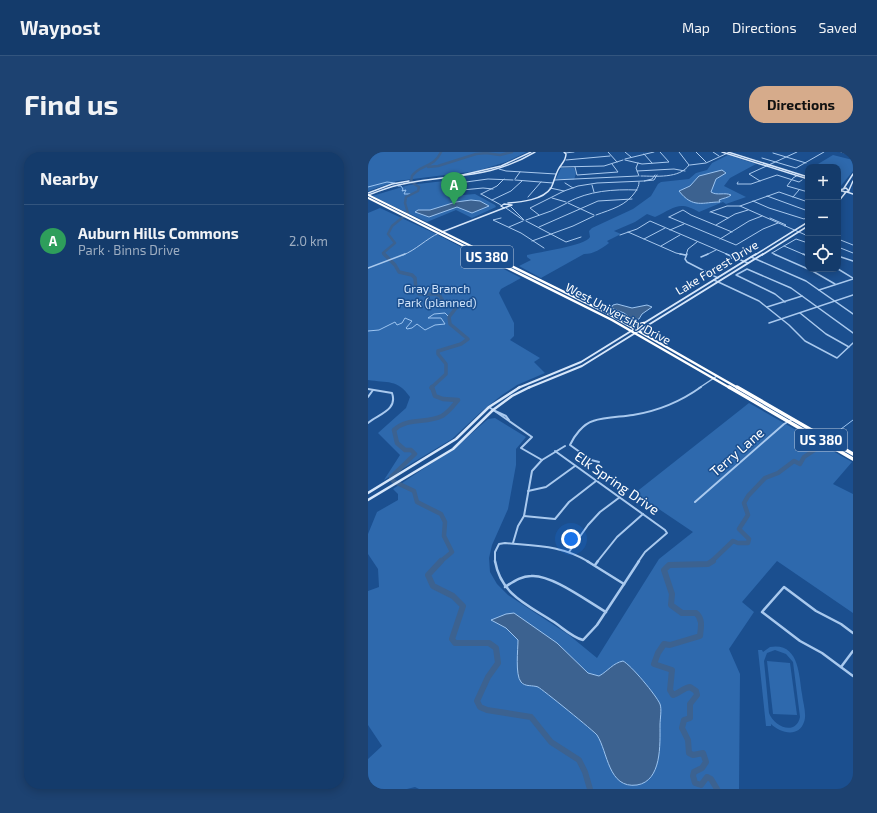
<!DOCTYPE html>
<meta charset="utf-8">
<style>
:root{--surface:#143b6b;--page:#1d4271;--text:#f1f3f6;--muted:#9dadc1;--line:#33557e;--accent:#d6ab8b}
body{margin:0;font-family:"Exo 2",sans-serif;background:var(--page);color:var(--text)}
.controls{position:absolute;right:12px;top:12px;display:grid;overflow:hidden;border-radius:8px;box-shadow:0 2px 10px #0003}
.controls button{width:36px;height:36px;display:grid;place-items:center;padding:0;border:0;border-bottom:1px solid var(--line);background:var(--surface);color:var(--text);font:20px sans-serif}
.you{position:absolute;left:203px;top:387px;width:14px;height:14px;margin:-10px;border:3px solid #fff;border-radius:50%;background:#1a73e8;box-shadow:0 0 0 6px #1a73e833}
.badge{display:grid;place-items:center;width:26px;height:26px;border-radius:50%;background:var(--accent);color:#fff;font-size:13px;font-weight:700}
.pin{position:absolute;translate:-50% -33px;filter:drop-shadow(0 1px 2px #0008)}
.pin::after{content:'';position:absolute;top:21px;width:14px;height:12px;background:inherit;clip-path:polygon(0 0,100% 0,50% 100%)}
.list{margin:0;padding:0;list-style:none}
h2{display:flex;justify-content:space-between;align-items:center;height:52px;margin:0;padding:0 16px;font-size:17px}
h2 small{font-size:13px;font-weight:400;color:var(--muted)}
.list li{display:grid;grid-template-columns:26px 1fr auto;gap:12px;align-items:center;box-sizing:border-box;height:72px;padding:0 16px;border-top:1px solid var(--line)}
.list b{display:block;font-size:15px;white-space:nowrap}
.list p{margin:0;font-size:13px;white-space:nowrap;color:var(--muted)}
.list em{font-size:13px;font-style:normal;color:var(--muted)}
.icon{flex:none;width:22px;height:22px;fill:none;stroke:currentColor;stroke-width:2;stroke-linecap:round;stroke-linejoin:round}
.map{position:relative;flex:none;width:485px;height:637px;overflow:hidden;border-radius:16px}
header{display:flex;align-items:center;gap:24px;box-sizing:border-box;height:56px;padding:0 20px;background:var(--surface);border-bottom:1px solid var(--line)}
header strong{font-size:19px}
nav{display:flex;gap:22px;margin-inline-start:auto;font-size:14px}
.intro{display:flex;align-items:center;justify-content:space-between;box-sizing:border-box;height:96px;padding:0 24px}
h1{margin:0;font-size:28px}
.button{padding:10px 18px;border-radius:16px;background:var(--accent);color:#111;font-size:14px;font-weight:700}
main{display:flex;gap:24px;padding:0 24px}
aside{flex:1;background:var(--surface);border-radius:16px;box-shadow:0 2px 10px #0003}
.map>svg:first-child{display:block}
.green{fill:#2e69ad;fill-rule:evenodd}
.water{fill:#3c6290;stroke:#9cc4f0}
.lines{fill:none;stroke-linecap:round;stroke-linejoin:round}
.stream{stroke:#9cc4f0;stroke-width:1}
.river-far3{stroke:#3c6290;stroke-width:2.5}
.river-far2{stroke:#3c6290;stroke-width:3.5}
.river-far1{stroke:#3c6290;stroke-width:4.5}
.river{stroke:#3c6290;stroke-width:6}
.street-far3{stroke:#a9c9ee;stroke-width:1}
.street-far2{stroke:#a9c9ee;stroke-width:1.5}
.street-far1{stroke:#a9c9ee;stroke-width:2}
.street{stroke:#a9c9ee;stroke-width:2.5}
.secondary-far2{stroke:#d6e6fa;stroke-width:1.5}
.secondary-far1{stroke:#d6e6fa;stroke-width:2}
.secondary{stroke:#d6e6fa;stroke-width:2.5}
.highway-far2{stroke:#fff;stroke-width:2}
.highway-far1{stroke:#fff;stroke-width:2.5}
.highway{stroke:#fff;stroke-width:3.5}
.labels{text-anchor:middle;stroke-width:3;stroke-linejoin:round;paint-order:stroke}
.far-street-label{font-size:12px;fill:#fff;stroke:#1b4f8f}
.far-park-label{font-size:12px;fill:#cfe3fa;stroke:#1b4f8f}
.shield{fill:#1b4f8f;stroke:#bbcadd;stroke-width:1}
.shield-label{font-size:13px;font-weight:bold;fill:#fff}
.street-label{font-size:14px;fill:#fff;stroke:#1b4f8f}
</style>
<header>
<strong>Waypost</strong>
<nav><a>Map</a><a>Directions</a><a>Saved</a></nav>
</header>
<div class="intro"><h1>Find us</h1><a class="button">Directions</a></div>
<main>
<aside>
<h2>Nearby<small></small></h2>
<ul class="list">
<li><span class="badge" style="background:#2e9e5b">A</span><div><b>Auburn Hills Commons</b><p>Park · Binns Drive</p></div><em>2.0 km</em></li>
</ul>
</aside>
<div class="map">
<svg width="485" height="637" viewBox="0 0 485 637">
<rect width="100%" height="100%" fill="#1b4f8f"/>
<g class="green">
<polygon points="0,0 159,0 138,10 109,19 29,29 0,39"/>
<path d="M360 3 388 12 362 26 356 34 378 45 358 52 355 50 331 60C311 48 306 56 287 65L279 62 267 70 246 79 253 82 239 89 241 91C233 97 226 102 216 102L173 126 151 114 163 108 159 105V103C171 100 217 94 222 85L221 79 224 76 265 57 283 44 290 32 293 30 321 27 328 21 339 18 344 11Z"/>
<polygon points="465,3 485,8 485,19 472,35 471,28 470,29 470,15 445,15"/>
<polygon points="193,16 206,16 208,21 206,28 188,27"/>
<polygon points="76,29 78,35 83,44 107,42 127,53 128,55 104,66 88,58 59,70 4,44 41,33"/>
<path d="M12 56 68 82 153 126 133 137 131 141 146 171V184L142 188 172 206 166 210 177 221 149 233 134 243 114 259 84 287 16 328 32 303 10 281 38 256 42 245C30 227 19 231 0 228V61Z"/>
<polygon points="381,251 484,310 465,332 485,342 485,461 409,409 374,450 386,460 361,497 372,522 371,637 51,637 47,635 39,637 0,637 0,607 14,594 0,573 0,439 11,435 10,417 0,402 0,382 9,360 30,348 30,342 25,337 88,295 120,267 127,266 158,285 148,297 148,313 140,357 124,393 121,406 122,420 129,432 140,443 201,483 229,506 291,407 325,380 267,341"/>
<path d="M402 495C431 490 431 523 434 542 435 551 439 562 436 570 431 586 412 581 403 572V574H398L390 498H394L395 500ZM407 498 418 502 425 510 432 565C428 584 406 575 401 561L396 509 399 501Z"/>
<polygon points="399,509 422,511 429,563 405,562"/>
</g>
<g class="water">
<path d="M354 18 358 21 348 27 343 40C349 44 357 40 363 43 360 46 355 46 351 48L352 50C335 50 325 57 311 39L322 34 331 24Z"/>
<polygon points="103,48 112,49 121,54 104,61 89,55 61,65 47,60 50,58 62,58 88,50"/>
<polygon points="249,152 264,156 279,153 284,155 274,162 271,167 265,168 256,161 243,156 245,153"/>
<path d="M146 461 189 491 220 521 231 524C240 519 245 511 255 509 263 513 288 543 292 552 294 557 292 567 292 573 292 592 294 629 269 633 240 637 240 600 229 583 227 580 174 537 170 535 165 533 157 535 153 530 147 523 150 497 150 488L138 476 123 468 138 462Z"/>
</g>
<g class="lines">
<g class="stream">
<polyline points="30,34 33,34 35,37 34,39 38,38 36,42 42,42"/>
<polyline points="0,35 19,30 27,31"/>
<polyline points="0,179 11,178 27,170 29,173 34,171 37,166 44,169 38,176 39,177 44,176 49,172 57,178 67,173 77,172 73,166 60,166 66,162 77,161 81,165"/>
<polyline points="473,277 485,268"/>
<polyline points="464,284 472,278"/>
</g>
<g class="river-far3">
<polyline points="60,15 70,14 108,2 118,1 132,3 144,0"/>
<path d="M17 103 15 101 27 91 20 82 24 74 40 61 37 51 38 45 50 39 51 35 43 30 44 24C52 12 66 16 73 0"/>
</g>
<polyline class="river-far2" points="16,102 27,113 31,120 44,123 47,126 48,138 51,142 68,142 72,144 76,151 88,156 81,165 82,172 100,187 93,192 70,199 70,202 78,212 78,222 63,236"/>
<g class="river-far1">
<path d="M64 235 67 244 75 247 90 248C85 254 81 260 74 264 58 272 40 265 26 278L29 291 37 298H43L47 302 23 325 25 329 46 339 49 350 73 362 77 370 76 384 84 400 72 410"/>
<polyline points="343,410 365,389 370,391 380,391 381,387 371,377 380,363 376,351 380,344 397,326 410,321 426,309 432,312 436,305 451,295"/>
</g>
<g class="river">
<polyline points="73,409 60,423 65,434 85,444 95,454 84,487 87,491 121,491 128,496 130,511 120,525 109,549 112,555 119,558 163,565 183,590 211,608 217,620 222,637"/>
<path d="M345 409 340 412 301 413 296 418 304 442 303 453 314 461H328C335 467 333 475 332 484L302 493 296 492 290 501 286 512 304 518 302 538 305 543C312 541 315 536 322 535L328 539 329 543 322 552V566L316 568 314 576 320 588 321 601 325 603 335 601 338 610 334 616 326 620 325 624 327 631 333 633 339 625 343 627 349 637"/>
</g>
<g class="street-far3">
<polyline points="240,0 249,10"/>
<polyline points="257,0 263,5"/>
<polyline points="311,0 321,13"/>
<polyline points="328,0 338,10"/>
<polyline points="345,0 351,4"/>
<polyline points="473,0 485,3"/>
<polyline points="197,1 206,0"/>
<polyline points="405,1 438,11"/>
<polyline points="276,2 284,11"/>
<polyline points="394,6 428,16 456,0"/>
<polyline points="257,7 286,0"/>
<polyline points="198,8 242,4"/>
<polyline points="257,8 274,12 301,10 292,0"/>
<polyline points="270,11 268,16 271,24"/>
<polyline points="322,13 338,11 362,0"/>
<polyline points="192,15 236,14 255,8"/>
<polyline points="207,15 209,23 250,20 244,12"/>
<polyline points="131,17 138,19 188,22"/>
<polyline points="269,19 306,17 317,19"/>
<polyline points="287,23 284,27 276,29 286,28 289,23"/>
<polyline points="430,23 425,26 419,34 440,40"/>
<path d="M273 24C287 24 312 27 321 13"/>
<polyline points="147,27 152,20"/>
<polyline points="147,28 185,31"/>
<polyline points="186,28 270,24"/>
<polyline points="392,29 381,22 429,0"/>
<polyline points="370,30 369,32 383,32 409,23 431,30 434,28"/>
<polyline points="197,31 205,36"/>
<polyline points="224,33 226,40"/>
<polyline points="182,36 196,39"/>
<polyline points="125,37 115,36 84,39 83,32 120,27 145,28"/>
<polyline points="113,42 129,34 136,27"/>
<polyline points="113,42 133,53"/>
<polyline points="399,44 440,59"/>
<polyline points="160,45 173,30"/>
<polyline points="425,45 431,38"/>
<polyline points="184,46 198,50"/>
<polyline points="124,48 143,39 154,29"/>
<polyline points="385,49 401,56 436,67 440,65"/>
<path d="M200 50C221 39 245 37 269 38"/>
<polyline points="200,51 226,63"/>
<polyline points="372,54 411,40 440,50"/>
<polyline points="143,55 156,68"/>
<polyline points="138,56 155,68"/>
<polyline points="342,60 359,54 372,54 440,84"/>
<polyline points="343,60 360,66"/>
<polyline points="171,63 162,56 196,39 210,34 229,31 276,29"/>
<path d="M228 63C244 57 258 54 268 39 270 35 271 34 271 30"/>
<polyline points="301,65 368,93 395,77 410,71"/>
<polyline points="301,65 315,58 323,63 364,80"/>
<polyline points="133,66 125,68 153,81 176,96"/>
<polyline points="402,66 418,73 417,74"/>
<polyline points="158,68 183,59 199,51"/>
<polyline points="158,69 198,90 213,85"/>
<polyline points="348,73 367,62 380,58"/>
<polyline points="141,75 155,69"/>
<polyline points="171,75 230,49 264,47"/>
<polyline points="302,78 316,72"/>
<polyline points="260,80 308,101 317,103"/>
<polyline points="252,83 269,77 282,69 361,103"/>
<polyline points="276,87 297,76"/>
<polyline points="352,87 381,69 394,64"/>
<polyline points="470,87 485,93"/>
<polyline points="164,89 205,74 226,64"/>
<polyline points="293,94 312,83"/>
<polyline points="416,94 437,103"/>
<polyline points="470,95 485,101"/>
<polyline points="404,101 428,87 440,91"/>
<polyline points="404,101 408,103"/>
<path d="M35 103C48 98 58 87 71 81"/>
<polyline points="318,103 320,97 329,90"/>
<polyline points="338,103 348,98"/>
</g>
<g class="street-far2">
<polyline points="312,102 318,103"/>
<polyline points="319,102 317,107 319,110 350,126"/>
<polyline points="358,102 380,111"/>
<polyline points="406,102 440,117"/>
<polyline points="435,102 440,104"/>
<polyline points="470,104 485,109"/>
<polyline points="333,105 340,102"/>
<polyline points="383,105 438,129 485,162"/>
<polyline points="0,116 37,102"/>
<polyline points="441,117 467,132"/>
<polyline points="470,117 485,126"/>
<polyline points="338,121 365,105"/>
<polyline points="346,128 391,149 421,173 437,189 469,206 485,191"/>
<polyline points="451,138 485,127"/>
<polyline points="417,150 407,142 368,123 379,117 423,136 485,181"/>
<polyline points="399,155 434,144"/>
<polyline points="432,161 458,182 481,195"/>
<polyline points="401,171 485,143"/>
<polyline points="331,236 349,224"/>
</g>
<g class="street-far1">
<path d="M0 237 24 241C30 258 11 262 0 271"/>
<polyline points="0,245 5,238"/>
<polyline points="121,255 164,285 153,296 174,308"/>
<polyline points="125,258 138,264 141,268"/>
<polyline points="187,299 297,378 299,381 277,400 270,410"/>
<path d="M231 310 223 308 202 293C206 284 215 272 225 269 237 265 252 265 265 263 290 259 312 250 333 235"/>
<polyline points="160,339 178,335 207,314"/>
<polyline points="327,350 416,272 425,267"/>
<polyline points="156,364 187,367 201,350 228,329"/>
<polyline points="145,391 150,374 156,364 164,319 174,308 197,294"/>
<polyline points="201,400 220,373 232,360 252,345"/>
<path d="M127 410V400L131 392 137 391C169 394 193 393 221 410"/>
<polyline points="229,410 249,385 275,362"/>
</g>
<g class="street">
<path d="M127 409C133 443 160 453 186 470 195 476 204 485 215 488L229 473 256 432"/>
<polyline points="219,409 256,432"/>
<polyline points="227,413 230,409"/>
<polyline points="256,432 271,409"/>
<path d="M137 435C145 430 153 424 163 424 183 422 219 449 238 460"/>
<polyline points="485,481 473,472 448,459 416,435 394,460 432,489 454,501 485,524"/>
<polyline points="473,515 485,499"/>
</g>
<g class="secondary-far2">
<polyline points="354,0 440,27"/>
<polyline points="360,0 440,25"/>
<polyline points="90,24 133,14 163,0"/>
<polyline points="476,36 485,22"/>
<polygon points="478,36 481,39 477,40 472,38"/>
<polyline points="481,38 485,29"/>
<polyline points="479,40 485,42"/>
<polyline points="0,41 24,32 41,29"/>
<polyline points="470,42 473,39"/>
<path d="M0 43C12 39 23 34 35 32 85 21 120 28 167 0"/>
<polyline points="470,50 478,40"/>
<path d="M140 51C153 50 175 48 183 36 186 30 187 24 190 18 193 12 198 9 198 2L196 0"/>
<polygon points="136,52 144,53 136,56 133,54"/>
<polyline points="74,80 136,56"/>
<polyline points="387,103 440,70"/>
<polyline points="394,103 440,74"/>
</g>
<g class="secondary-far1">
<polyline points="150,236 213,210 388,102"/>
<polyline points="160,236 214,214 395,102"/>
</g>
<g class="secondary">
<polyline points="0,341 88,287 121,255 152,235"/>
<polyline points="0,348 85,297 125,258 144,244 162,235"/>
</g>
<g class="highway-far2">
<polyline points="0,43 121,103"/>
<polyline points="0,46 114,103"/>
</g>
<g class="highway-far1">
<polyline points="112,102 244,168 362,236"/>
<polyline points="119,102 239,161 370,236"/>
<polyline points="263,174 276,171"/>
<polyline points="277,176 276,179 278,183"/>
</g>
<g class="highway">
<polyline points="361,235 485,307"/>
<polyline points="369,235 485,302"/>
</g>
</g>
<g class="labels">
<g class="far-street-label">
<text transform="translate(349 116) rotate(-31)" y="4">Lake Forest Drive</text>
<text transform="translate(250 162) rotate(28)" y="4">West University Drive</text>
</g>
<g class="far-park-label">
<text x="69" y="141">Gray Branch<tspan x="69" dy="14">Park (planned)</tspan></text>
</g>
<g class="shield">
<rect x="93" y="94" width="52" height="22" rx="3"/>
<rect x="427" y="277" width="52" height="22" rx="3"/>
</g>
<g class="shield-label">
<text x="119" y="110">US 380</text>
<text x="453" y="293">US 380</text>
</g>
<g class="street-label">
<text transform="translate(369 300) rotate(-41)" y="5">Terry Lane</text>
<text transform="translate(249 331) rotate(35)" y="5">Elk Spring Drive</text>
</g>
</g>
</svg>
<div class="controls">
<button>+</button>
<button>−</button>
<button><svg class="icon" aria-label="locate" viewBox="0 0 24 24"><circle cx="12" cy="12" r="6"/><path d="M12 2v4M12 18v4M2 12h4M18 12h4"/></svg></button>
</div>
<div class="you"></div>
<div class="pin badge" style="left:86px;top:53px;background:#2e9e5b">A</div>
</div>
</main>
